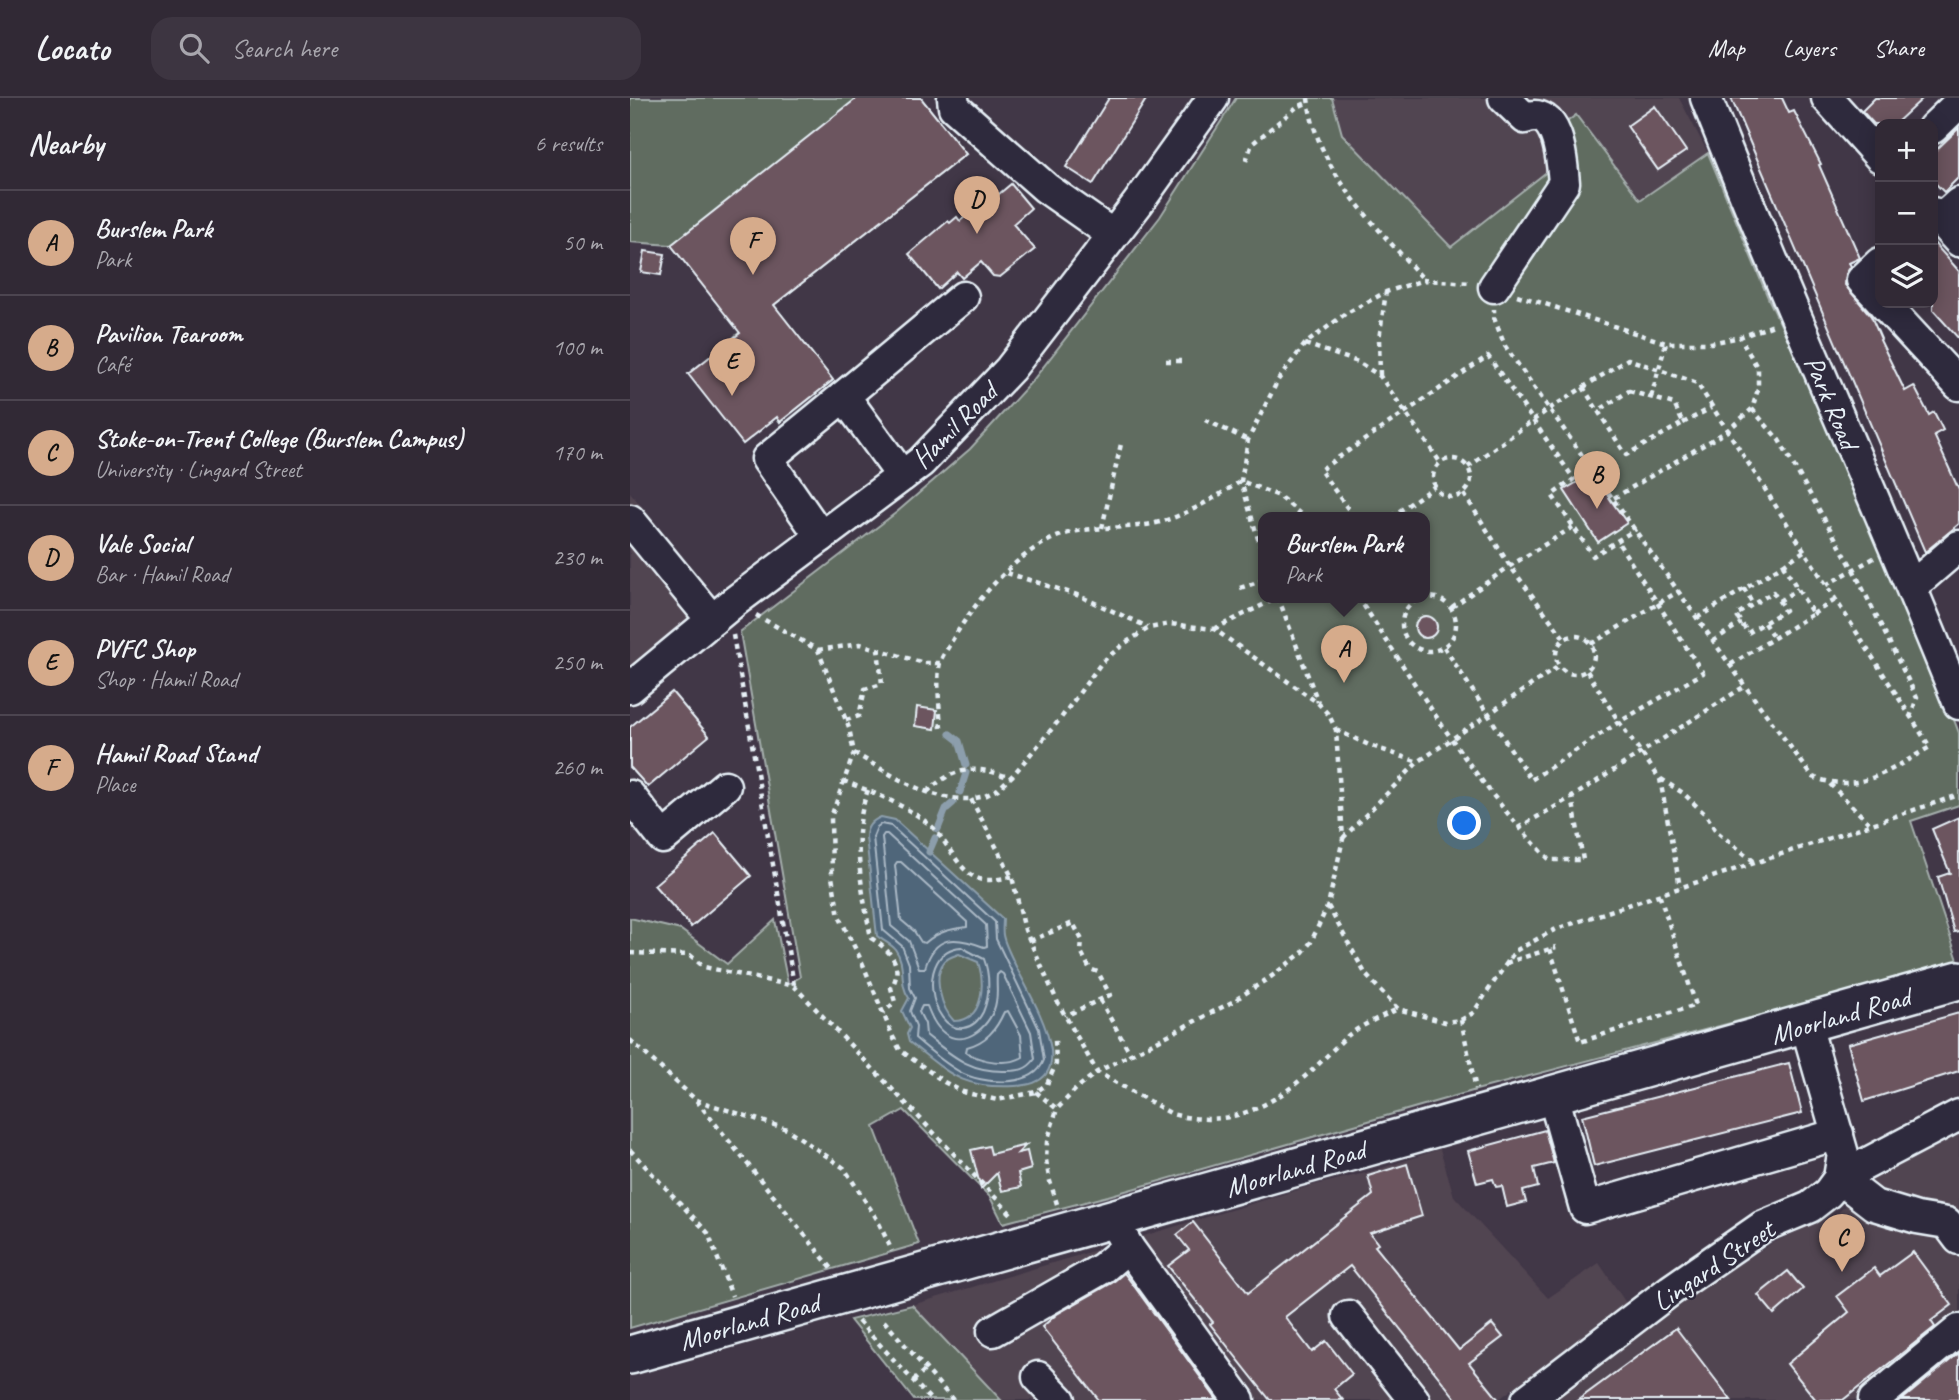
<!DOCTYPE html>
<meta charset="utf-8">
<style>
:root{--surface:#312935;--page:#3d3541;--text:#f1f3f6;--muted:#a8a6ad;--line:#4c4550;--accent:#d6ab8b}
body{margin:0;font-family:Caveat,sans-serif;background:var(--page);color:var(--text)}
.controls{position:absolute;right:21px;top:21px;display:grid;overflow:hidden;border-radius:14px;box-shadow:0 4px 18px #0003}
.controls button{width:63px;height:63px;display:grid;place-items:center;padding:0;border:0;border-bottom:2px solid var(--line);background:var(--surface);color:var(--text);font:35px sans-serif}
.you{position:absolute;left:835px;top:726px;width:24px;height:24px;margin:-18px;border:5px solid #fff;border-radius:50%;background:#1a73e8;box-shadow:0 0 0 10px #1a73e833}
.badge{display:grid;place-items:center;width:46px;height:46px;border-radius:50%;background:var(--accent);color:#111;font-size:23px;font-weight:700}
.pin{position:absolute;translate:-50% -58px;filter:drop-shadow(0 2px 4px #0008)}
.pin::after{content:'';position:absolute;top:37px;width:24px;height:21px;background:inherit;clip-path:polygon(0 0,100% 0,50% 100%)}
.popup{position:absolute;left:628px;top:414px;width:172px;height:91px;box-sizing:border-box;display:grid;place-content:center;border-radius:14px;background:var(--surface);filter:drop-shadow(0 2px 5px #0005);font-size:23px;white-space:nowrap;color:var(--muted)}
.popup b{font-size:26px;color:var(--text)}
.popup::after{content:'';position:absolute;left:50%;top:100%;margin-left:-14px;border:14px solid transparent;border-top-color:var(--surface)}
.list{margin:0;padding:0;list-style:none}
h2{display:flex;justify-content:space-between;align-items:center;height:91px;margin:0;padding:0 28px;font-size:30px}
h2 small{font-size:23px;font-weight:400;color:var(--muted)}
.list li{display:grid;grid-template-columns:46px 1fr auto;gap:21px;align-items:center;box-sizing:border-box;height:105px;padding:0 28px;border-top:2px solid var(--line)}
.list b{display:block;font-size:26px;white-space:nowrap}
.list p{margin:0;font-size:23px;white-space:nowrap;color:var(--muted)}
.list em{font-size:23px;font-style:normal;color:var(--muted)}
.icon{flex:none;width:38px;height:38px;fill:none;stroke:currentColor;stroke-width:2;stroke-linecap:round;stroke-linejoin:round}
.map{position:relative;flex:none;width:1329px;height:1302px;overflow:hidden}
header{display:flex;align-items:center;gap:42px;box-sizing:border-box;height:98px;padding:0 35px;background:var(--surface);border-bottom:2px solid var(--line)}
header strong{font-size:33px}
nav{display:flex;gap:38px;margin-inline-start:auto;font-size:24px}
.search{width:490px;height:63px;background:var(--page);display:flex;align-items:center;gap:18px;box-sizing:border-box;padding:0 24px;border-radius:21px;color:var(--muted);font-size:26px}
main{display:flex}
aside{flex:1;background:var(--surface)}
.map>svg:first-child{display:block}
.built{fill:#514451}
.green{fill:#616c60;stroke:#a4aeac;stroke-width:2;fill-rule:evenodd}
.water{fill:#4f667a;stroke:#8c9eac;stroke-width:2;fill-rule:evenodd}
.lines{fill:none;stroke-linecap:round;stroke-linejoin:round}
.shore{stroke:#abb9c6;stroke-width:2}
.stream{stroke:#8c9eac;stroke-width:7}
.building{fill:#6c545e;stroke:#e8f1f8;stroke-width:2}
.minor-casing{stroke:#e8f1f8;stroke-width:35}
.major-casing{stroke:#e8f1f8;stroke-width:42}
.path{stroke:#e8f1f8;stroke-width:4.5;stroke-dasharray:5 5;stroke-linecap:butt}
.minor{stroke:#2f2a3d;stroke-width:30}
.major{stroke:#2f2a3d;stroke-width:37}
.labels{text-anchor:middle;stroke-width:5;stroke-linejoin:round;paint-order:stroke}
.street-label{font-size:28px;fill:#e8f1f8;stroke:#2f2a3d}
</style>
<header>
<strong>Locato</strong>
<div class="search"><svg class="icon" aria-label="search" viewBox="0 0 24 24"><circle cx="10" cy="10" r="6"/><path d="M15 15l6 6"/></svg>Search here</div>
<nav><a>Map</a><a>Layers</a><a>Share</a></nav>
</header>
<main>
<aside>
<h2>Nearby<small>6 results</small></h2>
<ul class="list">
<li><span class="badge">A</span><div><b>Burslem Park</b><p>Park</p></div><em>50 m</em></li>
<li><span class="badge">B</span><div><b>Pavilion Tearoom</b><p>Café</p></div><em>100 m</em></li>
<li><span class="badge">C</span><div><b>Stoke-on-Trent College (Burslem Campus)</b><p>University · Lingard Street</p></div><em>170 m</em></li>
<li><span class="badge">D</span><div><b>Vale Social</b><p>Bar · Hamil Road</p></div><em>230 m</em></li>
<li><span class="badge">E</span><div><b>PVFC Shop</b><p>Shop · Hamil Road</p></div><em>250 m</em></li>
<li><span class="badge">F</span><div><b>Hamil Road Stand</b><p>Place</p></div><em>260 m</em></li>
</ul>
</aside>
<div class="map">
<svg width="1329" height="1302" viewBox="0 0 1329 1302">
<rect width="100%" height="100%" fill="#413747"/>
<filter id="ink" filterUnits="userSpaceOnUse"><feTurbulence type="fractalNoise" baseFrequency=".0143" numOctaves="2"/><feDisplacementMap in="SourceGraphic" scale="14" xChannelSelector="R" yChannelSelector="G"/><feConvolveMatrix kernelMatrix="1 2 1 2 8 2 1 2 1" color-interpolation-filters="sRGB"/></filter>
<g filter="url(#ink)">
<g class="built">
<polygon points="703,0 1049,0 1078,55 1010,102 946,17 919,72 821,150 712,36"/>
<polygon points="0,394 80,493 89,517 0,591"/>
<polygon points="1329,1028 1329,1302 918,1302 1050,1203 1142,1145 1208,1115 1245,1076"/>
<polygon points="810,1051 824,1098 918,1200 969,1165 996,1205 868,1302 371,1302 282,1207 684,1087 740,1074"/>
</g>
<g class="green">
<polygon points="0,0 291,0 336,56 144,207 203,282 150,324 91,250 110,234 41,147 0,144"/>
<path d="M606 0H702L712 36 821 149 919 72 912 43 946 17 1010 102 1078 55 1139 202 1259 452 1329 635V707L1281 723 1329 865 846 992 478 1098 373 1125 360 1099 274 1012 244 1029 289 1146 0 1230V820L51 832 97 866 145 822 158 886 170 879 110 534 267 414 340 351 403 282 530 119ZM634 419H794V499H634Z"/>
<polygon points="282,1207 371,1302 284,1302 220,1222"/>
</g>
<path class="water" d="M251 719 265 722 373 821C373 826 372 832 373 837 378 871 471 985 385 988 331 991 319 975 279 944L277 936 280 930 272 913 279 900C268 885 277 867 265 851 261 846 252 842 247 838L236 739C236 729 241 723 251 719ZM329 856 348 864C355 886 354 923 324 923 312 911 302 879 314 864 318 859 324 858 329 856Z"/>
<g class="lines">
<g class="shore">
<path d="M251 726 261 728 365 824 366 841 409 931 414 962C404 991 351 986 330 974 314 965 299 952 285 940L286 928 280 913 285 900 280 890 279 866 272 848 253 832 243 739 247 729Z"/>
<path d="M254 736H257L356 827 357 848 354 849C326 838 305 836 295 870H289L279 843 261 828 252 739Z"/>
<path d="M267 764H271L337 824V829C322 831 308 833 295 845L291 844 284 833 271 822 265 767Z"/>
<path d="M331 849 354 861C360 877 360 898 353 914 349 922 342 929 333 930 300 934 285 853 331 849Z"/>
<path d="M370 874 373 876 401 934 405 961C397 972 389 973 376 973 339 974 323 958 296 937L295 926 289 914 292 908H297C301 918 305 928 314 935 336 952 363 925 366 904 368 895 366 886 367 877Z"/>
<path d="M378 913 391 937 393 959C378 968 351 964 336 954L337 949C356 944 366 932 374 914Z"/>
</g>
<g class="stream">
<polyline points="320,636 329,643 336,667"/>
<polyline points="330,694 336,675"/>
<polyline points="308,731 316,711 323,705"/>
<polyline points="299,754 305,740"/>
</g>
</g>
<g class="building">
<polygon points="227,0 291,0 336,56 144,207 203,282 150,324 147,319 113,346 58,276 110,235 41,147"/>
<polygon points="479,0 517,0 463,86 436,69"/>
<polygon points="1101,0 1152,0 1159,15 1164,13 1191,66 1189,67 1230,160 1219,165 1221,168 1216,176 1215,187 1241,218 1251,241 1250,242 1275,293 1284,288 1299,317 1304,314 1313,332 1304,337 1329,392 1329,426 1295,454"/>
<polygon points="1245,0 1293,0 1265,26 1244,26 1232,13"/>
<polygon points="1025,8 1056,53 1028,72 997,28"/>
<polygon points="1329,30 1329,79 1314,94 1303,83 1303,55"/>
<polygon points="381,86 401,110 383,126 405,151 370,179 363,178 351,164 332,180 327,174 308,191 279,156 318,123 320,125 327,119 330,123 360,98 363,101"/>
<polygon points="1303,144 1329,173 1329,241 1303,212"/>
<polygon points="15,153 35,156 31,177 11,174"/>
<polygon points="958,378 963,383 966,381 997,425 968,444 934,392"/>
<circle cx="796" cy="529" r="11"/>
<polygon points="42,594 79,638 18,689 0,669 0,629"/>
<polygon points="287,609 307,612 305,631 285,628"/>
<polygon points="1329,719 1329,833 1324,834 1308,779 1320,775 1302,731"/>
<polygon points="85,735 121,778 61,829 24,787"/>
<polygon points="1329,915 1329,973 1234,1003 1218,946"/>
<polygon points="1159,965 1172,1015 964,1068 952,1018"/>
<polygon points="915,1032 924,1065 904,1070 908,1089 893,1093 896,1104 877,1109 872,1088 866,1089 863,1081 847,1085 838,1053"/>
<polygon points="396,1047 388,1055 397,1053 401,1071 388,1075 391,1089 372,1093 367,1075 351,1091 341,1052 359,1048 361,1056"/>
<polygon points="777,1066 792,1118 740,1135 748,1146 745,1148 829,1252 862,1226 873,1239 839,1265 869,1302 827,1302 720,1168 655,1219 682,1254 696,1243 722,1276 704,1291 713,1302 640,1302 580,1226 583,1224 538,1168 559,1152 547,1137 563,1124 618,1195 743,1097 738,1078"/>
<polygon points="1283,1154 1322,1207 1301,1223 1305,1229 1213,1302 1186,1302 1157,1266 1219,1214 1207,1198 1244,1170 1250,1178"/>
<polygon points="1158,1173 1173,1191 1144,1216 1128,1197"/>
<polygon points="494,1175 504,1188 587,1302 469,1302 412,1229 427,1216 482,1185"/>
<polygon points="1046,1230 1101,1302 948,1302"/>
<polygon points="1329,1255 1329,1302 1272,1302"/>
</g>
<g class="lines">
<defs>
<g id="minor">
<polyline points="323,0 324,9 416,90 483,137"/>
<path d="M1076 0C1156 204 1248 403 1329 606"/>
<polyline points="1197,0 1250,59"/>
<polyline points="1303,30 1329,5"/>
<polyline points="1303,115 1329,143"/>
<polyline points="1310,122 1329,105"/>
<polyline points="1250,165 1232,182 1250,201"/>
<path d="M864 189 934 85C932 63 929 7 895 20L874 0"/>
<polyline points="1253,205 1329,287"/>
<polyline points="272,378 214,298 333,199"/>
<polyline points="0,422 82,522"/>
<polyline points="191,439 137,361 214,298"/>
<polyline points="1281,485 1293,479 1329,448"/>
<polyline points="0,590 104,504 291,364 380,271 508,105 583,0"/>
<polyline points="0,698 33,740 95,688"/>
<polyline points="923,997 955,1110 1208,1036"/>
<polyline points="1329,1017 1209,1080 1244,1107 1287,1120 1317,1125 1329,1141"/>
<polyline points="483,1122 498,1149 609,1302"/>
<polyline points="718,1218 784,1302"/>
<polyline points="363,1233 473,1170 498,1149"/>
<polyline points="408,1279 430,1302"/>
<polyline points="897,1302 1041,1192 1132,1129 1180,1109 1198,1095 1209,1080 1213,1056 1176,927"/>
<polyline points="1244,1302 1329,1232"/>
</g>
<polyline id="major" points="0,1257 1329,882"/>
</defs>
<use href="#minor" class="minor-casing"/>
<use href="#major" class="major-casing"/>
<g class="path">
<path d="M678 0C686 74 748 129 794 182"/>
<polyline points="616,63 622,46 667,9 679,4"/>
<polyline points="887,197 1036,245 1081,245 1110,239 1144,227"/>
<polyline points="675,246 728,264 750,278 810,364"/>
<polyline points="536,263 556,263"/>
<polyline points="750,277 749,241 756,194"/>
<polyline points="953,289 968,313"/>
<polygon points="999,293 1044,306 1053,325 996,357 968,313"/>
<polyline points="1021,299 1036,245"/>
<polyline points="1122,311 1149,342 1223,471 1287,600 1280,619"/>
<polyline points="575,322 618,342"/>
<polyline points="1053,325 1081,310"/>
<circle cx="822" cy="380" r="19"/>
<path d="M838 369 919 311 998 261 1067 285 1300 649C1261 671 1230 697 1183 679L1115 588 875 248 864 220V211"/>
<polyline points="834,396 880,468 934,540"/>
<polyline points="984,400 1097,333 1122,311 1128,291 1128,271 1110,239"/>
<polyline points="724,419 690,372 858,258 944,381 922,397 963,458 1006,431"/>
<polyline points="761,419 805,388"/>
<polyline points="472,430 491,346"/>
<polyline points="634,461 611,383 618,342 648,282 675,246 715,216 756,194 794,182 841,185"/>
<polyline points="1153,467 1174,453"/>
<polyline points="377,475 447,497 518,529"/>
<polyline points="1196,487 1244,460"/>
<polyline points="610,490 634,482"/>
<polyline points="1114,490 1123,506"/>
<polygon points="1143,494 1155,512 1118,535 1106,517"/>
<circle cx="799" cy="526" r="27"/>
<polyline points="648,499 688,604"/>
<path d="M728 499C788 589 844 686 920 762H953L942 699"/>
<polyline points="1149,503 1168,491"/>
<polyline points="822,509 880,468 943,429"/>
<polyline points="1183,516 1205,502"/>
<polyline points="126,517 188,552 219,630 224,655 201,719 202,779 209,818 232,864 263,939 270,952 314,984 333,994 367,1002 406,994 417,986 426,966 425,942"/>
<polyline points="1067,520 1153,467 1183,516 1100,567"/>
<polyline points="1134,525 1144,540"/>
<polyline points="584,531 649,499"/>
<polyline points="103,537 164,887"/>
<circle cx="945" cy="557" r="19"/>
<polyline points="1083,543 1111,525"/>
<polyline points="961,546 1049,493"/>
<polyline points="814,549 901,682 989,624 1073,575 987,443"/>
<polyline points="188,552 230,546 294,565 310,565"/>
<polyline points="957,573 989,624 1030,681 1050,789"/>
<polyline points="216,622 229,618 235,591 252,586 248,551"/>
<path d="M311 630C310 613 306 580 310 565 311 559 317 552 320 546 343 506 384 455 429 438 461 426 497 433 530 424 559 416 586 399 611 383L649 398 674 419"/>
<polyline points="706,632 739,647 788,664"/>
<path d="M224 655C261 676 297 703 341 701"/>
<polyline points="1031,681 1053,695 1076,717 1086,733 1126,765"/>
<path d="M213 683C243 694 273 706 299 726 316 740 329 775 349 781 359 784 372 780 382 779"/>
<polyline points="1200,686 1240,726"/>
<path d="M238 692C220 739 232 792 241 840 260 852 275 868 261 890L265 904 253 915"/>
<path d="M297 694C323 669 346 666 380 680"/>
<polyline points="888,730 942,699 1115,588"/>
<polyline points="713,740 788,664 929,568"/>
<polyline points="698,808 736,877 768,911 815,924 831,922 846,991"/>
<polyline points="400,843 443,825 452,842 451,854 460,871 468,874 480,897 435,918"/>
<polyline points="920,851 950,944 1066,907 1029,796"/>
<polyline points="0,855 60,857 74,869 164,888 383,1118"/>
<polyline points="876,865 926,849"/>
<polyline points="470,902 501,957"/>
<polyline points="831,922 843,915 885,853 926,831 1329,697"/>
<polyline points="0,942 66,1002 203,1172"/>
<polyline points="406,994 427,1011"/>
<polyline points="66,1002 157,1031 214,1070 247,1121 262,1153"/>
<polyline points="0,1052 78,1135 102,1198"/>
<path d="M427 1106 419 1080 416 1062 417 1044 427 1011 447 990 467 974 602 904 642 878 673 854 681 844 698 807 713 741 706 632 699 617 688 605 584 531 540 526 519 530 495 545 472 564 431 620 383 677 368 691 355 698 341 701 382 779 395 832 428 905 467 974 542 1016C598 1031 639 1010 680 974 694 962 706 947 720 936 734 926 752 918 768 911"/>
<polyline points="228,1223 301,1302"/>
<polyline points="254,1223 323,1302"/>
<polyline points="283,1283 296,1271"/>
</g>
<use href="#minor" class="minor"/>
<use href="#major" class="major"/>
</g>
</g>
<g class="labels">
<g class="street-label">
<text transform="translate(1202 304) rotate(67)" y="10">Park Road</text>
<text transform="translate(324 327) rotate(-45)" y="10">Hamil Road</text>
<text transform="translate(1210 917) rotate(-16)" y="10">Moorland Road</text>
<text transform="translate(665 1070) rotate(-16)" y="10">Moorland Road</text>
<text transform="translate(1083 1167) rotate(-34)" y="10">Lingard Street</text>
<text transform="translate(119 1223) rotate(-16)" y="10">Moorland Road</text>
</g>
</g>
</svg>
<div class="controls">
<button>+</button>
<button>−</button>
<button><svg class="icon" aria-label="layers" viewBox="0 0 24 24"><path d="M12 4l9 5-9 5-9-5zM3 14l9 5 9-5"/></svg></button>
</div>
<div class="you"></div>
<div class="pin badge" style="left:714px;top:585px">A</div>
<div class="popup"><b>Burslem Park</b>Park</div>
<div class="pin badge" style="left:967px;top:411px">B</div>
<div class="pin badge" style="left:1212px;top:1174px">C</div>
<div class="pin badge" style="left:347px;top:136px">D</div>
<div class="pin badge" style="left:102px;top:298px">E</div>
<div class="pin badge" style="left:123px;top:177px">F</div>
</div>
</main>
